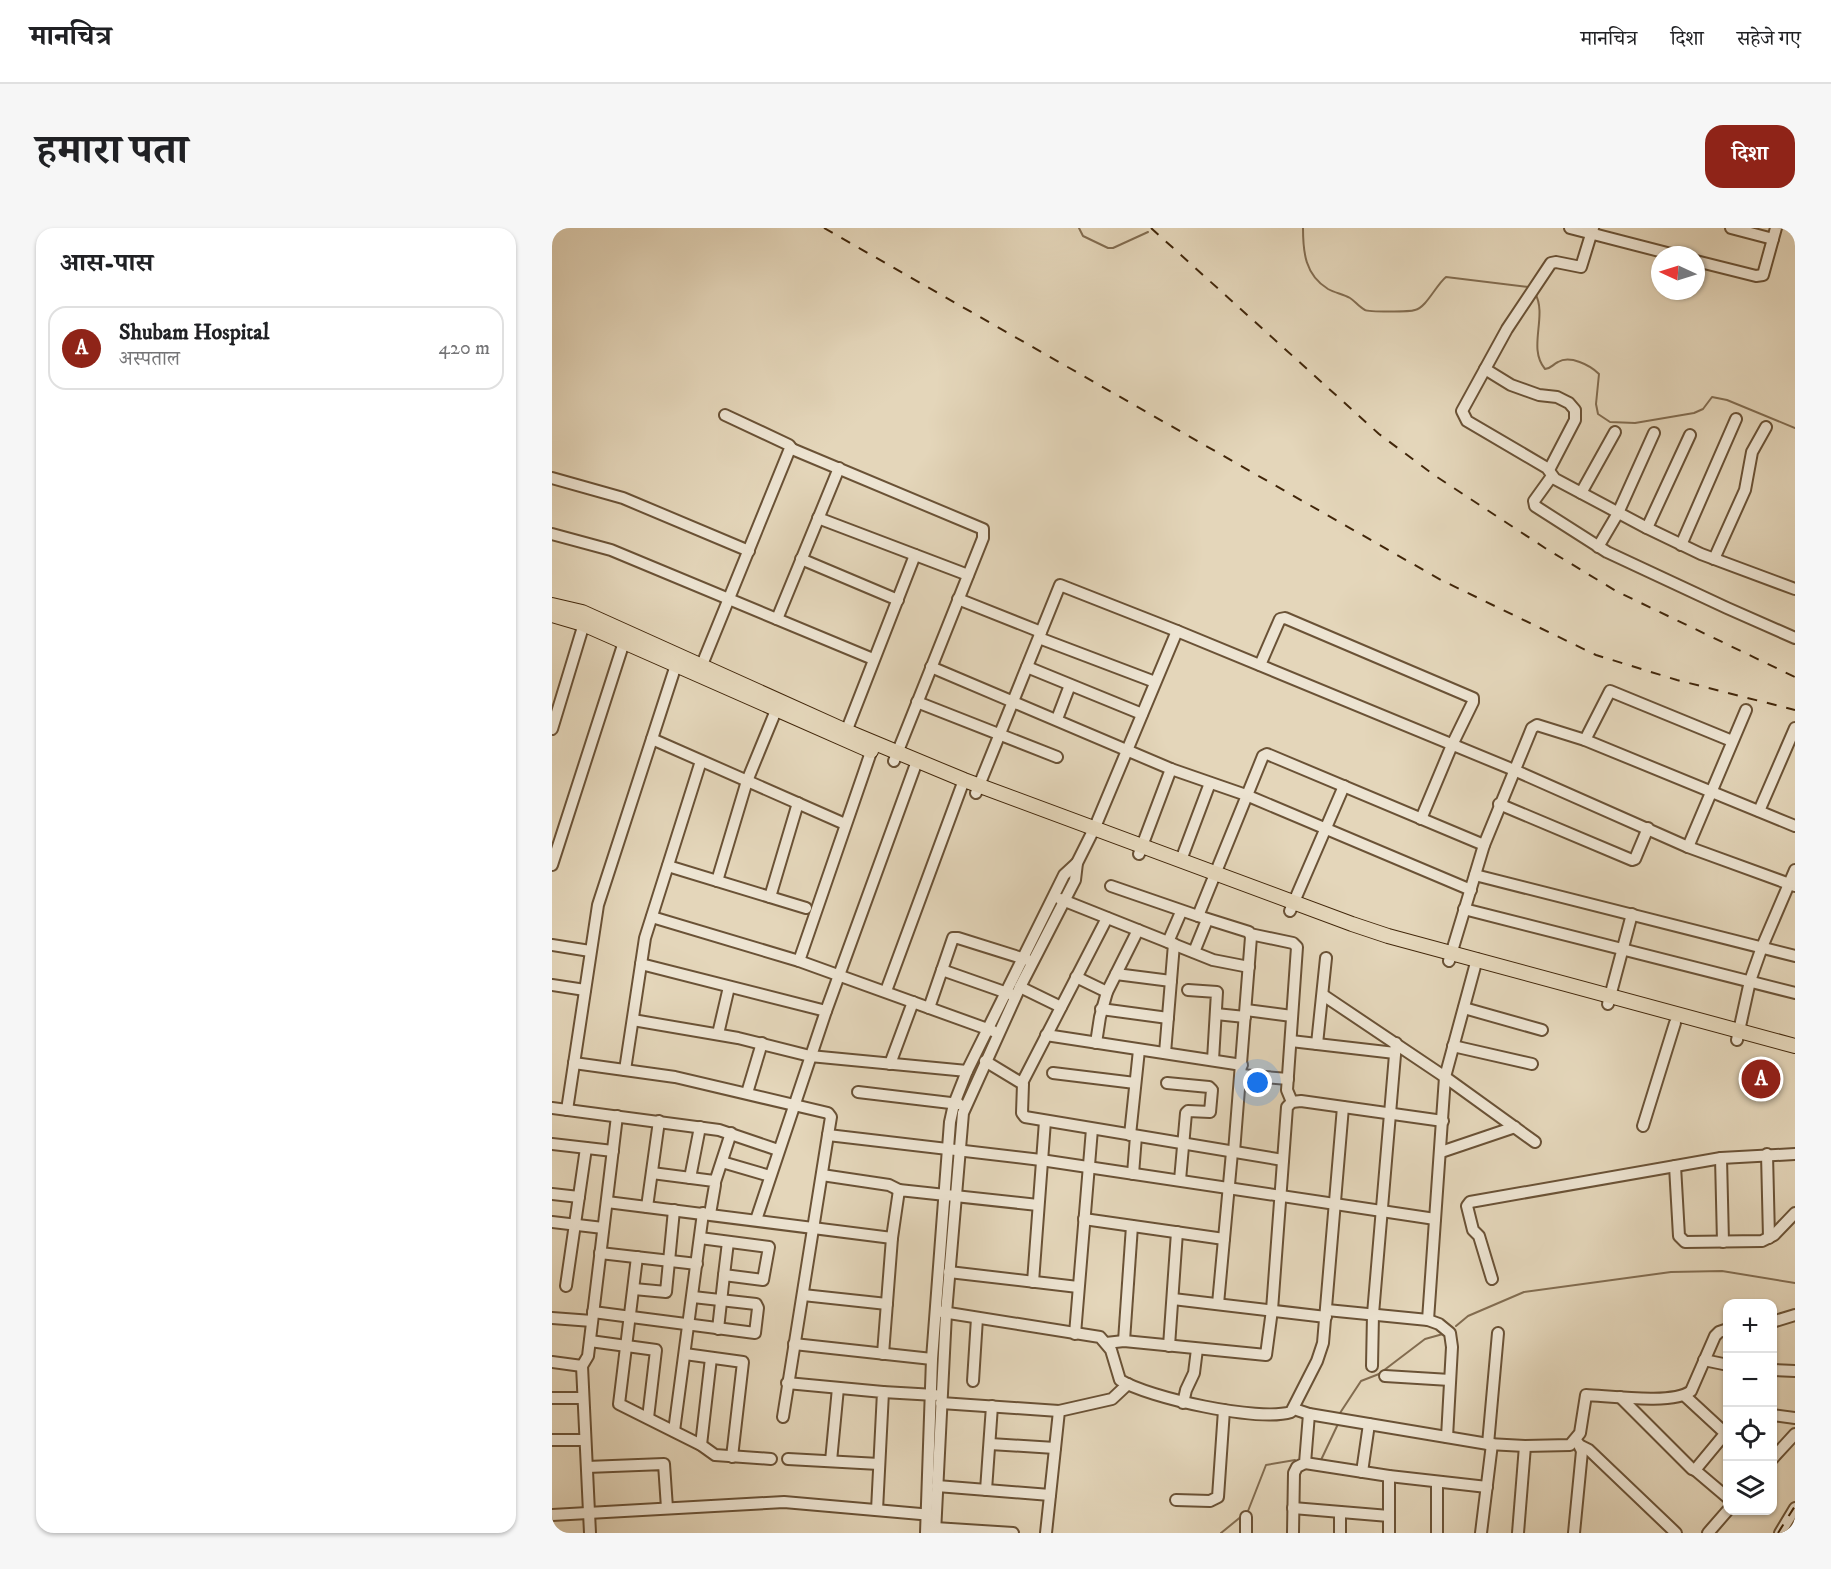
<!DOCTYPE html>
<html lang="hi">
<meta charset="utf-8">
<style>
:root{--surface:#fff;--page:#f6f6f6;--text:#202124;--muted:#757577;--line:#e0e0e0;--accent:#8f2418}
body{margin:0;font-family:"IM FELL DW Pica","Noto Serif Devanagari",serif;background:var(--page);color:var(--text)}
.controls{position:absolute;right:18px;bottom:18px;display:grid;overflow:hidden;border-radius:12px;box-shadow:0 2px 4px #0004}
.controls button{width:54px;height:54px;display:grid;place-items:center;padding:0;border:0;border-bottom:2px solid var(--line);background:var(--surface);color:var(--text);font:30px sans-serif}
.compass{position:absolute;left:1099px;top:18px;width:54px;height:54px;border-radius:50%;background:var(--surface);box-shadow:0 2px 4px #0004;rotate:274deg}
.you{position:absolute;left:706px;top:855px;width:21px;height:21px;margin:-15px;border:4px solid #fff;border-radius:50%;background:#1a73e8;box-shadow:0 0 0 9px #1a73e833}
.badge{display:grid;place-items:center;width:39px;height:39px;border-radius:50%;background:var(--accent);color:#fff;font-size:20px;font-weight:700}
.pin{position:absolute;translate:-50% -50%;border:3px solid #fff;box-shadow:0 2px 6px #0006}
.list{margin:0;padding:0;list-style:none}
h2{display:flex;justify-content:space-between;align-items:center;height:78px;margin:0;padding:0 24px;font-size:26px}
h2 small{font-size:20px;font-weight:400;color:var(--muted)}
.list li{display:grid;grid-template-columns:39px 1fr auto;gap:18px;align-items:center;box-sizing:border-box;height:84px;margin:0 12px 12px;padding:0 12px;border:2px solid var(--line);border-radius:18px}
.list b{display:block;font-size:22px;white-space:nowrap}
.list p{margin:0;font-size:20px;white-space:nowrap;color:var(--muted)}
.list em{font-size:20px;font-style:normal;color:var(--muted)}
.icon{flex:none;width:33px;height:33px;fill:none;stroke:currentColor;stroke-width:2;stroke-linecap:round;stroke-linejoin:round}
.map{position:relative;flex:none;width:1243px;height:1305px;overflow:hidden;border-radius:18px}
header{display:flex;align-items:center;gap:36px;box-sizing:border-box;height:84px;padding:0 30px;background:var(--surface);border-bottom:2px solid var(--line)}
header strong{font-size:28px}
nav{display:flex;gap:33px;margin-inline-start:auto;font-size:21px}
.intro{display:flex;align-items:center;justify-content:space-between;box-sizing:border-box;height:144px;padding:0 36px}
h1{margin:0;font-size:42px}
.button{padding:15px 27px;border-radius:18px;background:var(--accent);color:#fff;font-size:21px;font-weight:700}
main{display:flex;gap:36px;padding:0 36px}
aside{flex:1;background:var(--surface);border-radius:18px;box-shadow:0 2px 4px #0004}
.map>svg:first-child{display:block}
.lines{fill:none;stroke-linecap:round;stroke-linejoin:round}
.stream{stroke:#826c50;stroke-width:2}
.minor-casing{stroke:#6a5236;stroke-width:14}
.major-casing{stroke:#41260a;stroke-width:16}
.minor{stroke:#ede4d2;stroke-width:10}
.major{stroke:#e4d6ba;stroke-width:14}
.rail{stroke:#41260a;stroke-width:2;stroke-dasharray:10 10;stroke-linecap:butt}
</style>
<header>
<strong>मानचित्र</strong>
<nav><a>मानचित्र</a><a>दिशा</a><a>सहेजे गए</a></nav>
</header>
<div class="intro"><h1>हमारा पता</h1><a class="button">दिशा</a></div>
<main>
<aside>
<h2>आस-पास<small></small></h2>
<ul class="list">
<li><span class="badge">A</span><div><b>Shubam Hospital</b><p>अस्पताल</p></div><em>420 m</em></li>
</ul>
</aside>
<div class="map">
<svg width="1243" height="1305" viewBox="0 0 1243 1305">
<rect width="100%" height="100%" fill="#e4d6ba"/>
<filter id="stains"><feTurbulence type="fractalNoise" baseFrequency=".00333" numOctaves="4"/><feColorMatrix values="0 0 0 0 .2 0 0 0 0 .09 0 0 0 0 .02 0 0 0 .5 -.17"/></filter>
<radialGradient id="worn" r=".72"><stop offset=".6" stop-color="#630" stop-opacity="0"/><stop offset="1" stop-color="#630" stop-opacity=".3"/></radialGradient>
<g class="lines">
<g class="stream">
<polyline points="527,0 531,8 556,20 561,20 596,4"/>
<path d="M751 0C751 24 753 47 776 61 783 65 791 66 798 70 803 73 807 79 813 82 816 84 858 84 863 82 874 80 884 57 894 49L977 59"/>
<path d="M983 65C996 88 975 120 993 141 1000 140 1000 137 1006 134 1018 127 1038 137 1047 146L1044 176 1046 186 1058 194 1083 195 1142 185 1151 181 1160 169 1175 172 1243 200"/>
<polyline points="904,1098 916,1088 972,1064 1119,1044 1170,1043 1243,1055"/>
<polyline points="788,1185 809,1153 827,1146 873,1111 891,1106"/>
<polyline points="766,1232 769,1232 786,1196"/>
<polyline points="669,1305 696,1283 714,1237 743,1232"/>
</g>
<defs>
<g id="minor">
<polyline points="1018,0 1123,27"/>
<polyline points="1041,0 1029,39 1004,34 999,35 955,101 910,183 915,193 995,240 1003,251 1095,300 1149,326 1243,361"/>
<polyline points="1179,0 1221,11"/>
<polyline points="1144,33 1204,48 1211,47 1224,0"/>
<polyline points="933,141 959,157 987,167 1005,169 1017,175 1023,182 1023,192 997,242"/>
<polyline points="173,187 237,217 240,221"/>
<polyline points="1000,248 982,273 983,278 1055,324 1175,380 1243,410"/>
<polyline points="0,250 71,270 197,323"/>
<polyline points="1029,265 1063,204"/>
<polyline points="266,290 416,347"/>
<polyline points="1095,300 1138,207"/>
<polyline points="0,306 59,322 321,431"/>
<polyline points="1129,317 1184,191"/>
<polyline points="1046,319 1066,285 1102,205"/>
<polyline points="249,331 346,372"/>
<polyline points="1162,331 1193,262 1200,224 1214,199"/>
<polyline points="406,371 489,404"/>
<polyline points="225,391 287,240"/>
<polyline points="487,410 603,454"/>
<polyline points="708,437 728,391 733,390 921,470 921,474 900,517 869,591"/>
<polyline points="379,439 619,541 694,567 919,662"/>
<polyline points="475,439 590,486"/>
<polyline points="147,444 237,223 240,221 431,301 431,310 342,533"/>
<polyline points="365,474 505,529"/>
<polyline points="505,491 518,457"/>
<polyline points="0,501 34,389"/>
<polyline points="292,509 363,327"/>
<polyline points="100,511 293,596"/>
<polyline points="1033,512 1058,463 1180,513"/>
<polyline points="424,565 508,357 625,403 962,542 1136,619 1243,658"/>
<polyline points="947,576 1080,632 1083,631 1096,600"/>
<polyline points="1207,583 1243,500"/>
<polyline points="1136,619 1194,482"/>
<polyline points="587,626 619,541"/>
<polyline points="629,632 658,555"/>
<polyline points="0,637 72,414"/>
<polyline points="116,638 254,680"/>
<polyline points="923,647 1243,728"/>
<polyline points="165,653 195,553 227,475"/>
<polyline points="559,658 646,688 711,528 715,526 932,617"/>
<polyline points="218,669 246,575"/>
<polyline points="508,671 661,732 697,739"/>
<polyline points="912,681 1243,765"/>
<polyline points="738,683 792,558"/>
<polyline points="646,688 697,704 699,709 682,924"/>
<polyline points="100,689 247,733 441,803"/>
<polyline points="698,706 741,715 745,719 735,862 740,874"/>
<polyline points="616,714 629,684"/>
<polyline points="0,717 38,723"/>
<polyline points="642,724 655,692"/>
<polyline points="247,733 319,524"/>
<polyline points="897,733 932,617 980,500 985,497 1033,512 1243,598"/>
<polyline points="89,736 274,783"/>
<polyline points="390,742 461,767"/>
<polyline points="564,746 619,753"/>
<polyline points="524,749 555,764"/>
<polyline points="0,757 33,762"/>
<polyline points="468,759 509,779"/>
<polyline points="636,762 665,764 661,832"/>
<polyline points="334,763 412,552"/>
<polyline points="771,767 893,849 983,914"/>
<polyline points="1056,776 1080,686"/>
<polyline points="377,780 401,710 406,710 476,732"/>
<polyline points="912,780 990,802"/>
<polyline points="549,781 616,790"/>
<polyline points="694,782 740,788"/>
<polyline points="664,786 693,789"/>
<polyline points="81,792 186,810 258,828 415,843"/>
<polyline points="166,806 177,759"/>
<polyline points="494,807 690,837"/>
<polyline points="1185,812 1198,753 1210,719 1243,642"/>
<polyline points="739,813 843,825"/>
<polyline points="544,815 548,789 555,764 586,702"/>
<polyline points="765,816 774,730"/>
<polyline points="901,818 980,836"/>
<polyline points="613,825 622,716"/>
<polyline points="433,833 471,856 470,885 473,889 731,932"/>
<polyline points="22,835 123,849 276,885 279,889 276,907 231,1189"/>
<polyline points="338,836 361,774"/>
<polyline points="73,842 93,710 149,533"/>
<polyline points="501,845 583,855"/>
<polyline points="689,847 736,851"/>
<polyline points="470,855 555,690"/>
<polyline points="615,855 657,859 660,862 658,884 636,883 634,885 628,952"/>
<polyline points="306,864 407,876"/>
<polyline points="195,865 210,815"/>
<polyline points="0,880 167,902 226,922"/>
<polyline points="15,882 46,677 124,437"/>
<polyline points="1091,898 1123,795"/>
<polyline points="276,907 489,932 883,991"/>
<polyline points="578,907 587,822"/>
<polyline points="0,916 61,923"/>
<polyline points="889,924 963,899"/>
<polyline points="1215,926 1217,1010"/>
<polyline points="1169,930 1171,1014"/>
<polyline points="170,934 218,948"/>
<polyline points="1123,938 1127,1008 1133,1014 1210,1013 1222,1007 1243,985"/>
<polyline points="100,945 162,953 163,957 158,986"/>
<polyline points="581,946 584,908"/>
<polyline points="270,947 337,957 347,962"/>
<polyline points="138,950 148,899"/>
<polyline points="163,954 179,905"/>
<polyline points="0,966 27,969"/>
<polyline points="55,974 340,1010"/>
<polyline points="95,979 107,893"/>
<polyline points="532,991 672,1011"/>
<polyline points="204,992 274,783 365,533"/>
<polyline points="0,994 51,1000"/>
<polyline points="148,1010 217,1019 211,1052 172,1047 166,1101"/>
<polyline points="48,1025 145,1036"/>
<polyline points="85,1029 67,1176 149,1217 163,1227 219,1231"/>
<polyline points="397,1044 526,1059"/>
<polyline points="172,1047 176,1014"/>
<polyline points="940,1051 927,1008 921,1002 915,978 918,974 1169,930 1243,926"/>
<polyline points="481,1054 493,893"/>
<polyline points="14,1058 34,920"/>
<polyline points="82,1061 114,1064 122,982"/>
<polyline points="251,1067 335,1076"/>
<polyline points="621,1071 774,1089"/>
<polyline points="666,1076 680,924"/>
<polyline points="775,1082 876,1092 887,1096 898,1105 900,1119 895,1209"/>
<path d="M384 1083 548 1109 559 1122 568 1152C597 1170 707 1194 739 1184L765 1133 771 1115 791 879"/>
<polyline points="41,1084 203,1105 206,1080 204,1076 141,1069"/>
<polyline points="0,1090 40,1093"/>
<polyline points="876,1092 893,849 925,731"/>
<polyline points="1220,1094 1243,1087"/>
<polyline points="523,1106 540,901"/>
<polyline points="38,1113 104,1122 96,1190"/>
<polyline points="572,1113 580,998"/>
<polyline points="554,1115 572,1113 714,1127 720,1082 735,879 740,874 749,873 891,893"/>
<polyline points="242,1116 380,1131"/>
<polyline points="617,1118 625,1004"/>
<polyline points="133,1126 191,1134 180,1229"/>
<polyline points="331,1126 340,1010 347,962 486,977"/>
<polyline points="1152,1132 1176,1137"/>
<polyline points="0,1134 30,1138"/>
<polyline points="820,1138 821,1086 844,815"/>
<polyline points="1220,1142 1243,1143"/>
<polyline points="833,1148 898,1152"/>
<polyline points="421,1153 425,1090"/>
<polyline points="235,1155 331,1164 325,1282"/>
<polyline points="331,1164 383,1167"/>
<polyline points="1068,1169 1140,1241 1143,1242 1172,1207 1172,1204 1133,1168"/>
<polyline points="0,1170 31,1170"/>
<polyline points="389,1175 507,1183"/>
<polyline points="631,1175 634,1162 642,1145 645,1121"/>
<path d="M742 1181 757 1186 936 1216 973 1218 1018 1217 1028 1205 1034 1167C1058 1168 1122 1177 1139 1163L1163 1108 1167 1104 1176 1101"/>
<polyline points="1220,1187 1243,1190"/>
<polyline points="122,1203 151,985"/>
<polyline points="0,1212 33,1212"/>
<polyline points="438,1216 503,1220"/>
<polyline points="936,1216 946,1105"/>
<polyline points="149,1217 159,1130"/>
<polyline points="1029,1218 1037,1222 1124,1305"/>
<polyline points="236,1231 327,1236"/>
<polyline points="1220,1231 1243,1206"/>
<polyline points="279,1233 286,1160"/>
<polyline points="753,1235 837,1248 935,1259"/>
<polyline points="35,1239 112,1236 115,1280"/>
<polyline points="1143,1242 1176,1270"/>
<polyline points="810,1244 817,1196"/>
<polyline points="837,1248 837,1305"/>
<polyline points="385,1258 498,1267"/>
<polyline points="434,1262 440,1178"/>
<polyline points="624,1272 658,1273 666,1269 672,1182"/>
<polyline points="741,1280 837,1288"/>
<polyline points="0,1287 232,1274 380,1287"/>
<polyline points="694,1289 694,1305"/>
<polyline points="383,1300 461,1305"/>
<polyline points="38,1305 30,1138 36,1128 65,888"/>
<polyline points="374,1305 380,1131 398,894 402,876 415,843 512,647 525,635"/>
<polyline points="383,1305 394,1085 411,885 468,759 523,652 525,635 543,599 625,403"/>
<polyline points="494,1305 507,1183 560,1171 576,1156"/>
<polyline points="741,1305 742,1245 745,1239 753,1235 757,1186"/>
<polyline points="788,1305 788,1284"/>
<polyline points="885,1305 885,1254"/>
<polyline points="929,1305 940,1216"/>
<polyline points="966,1305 973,1218"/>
<polyline points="1022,1305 1030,1223 1026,1215"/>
<polyline points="1156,1305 1176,1282"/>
<polyline points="1228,1305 1243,1280"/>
</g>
<g id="major">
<polyline points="0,377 30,384 294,503 412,552 800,696 836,708 1243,818"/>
<polyline points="0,387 31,396 319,523"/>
</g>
</defs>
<use href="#minor" class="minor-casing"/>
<use href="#major" class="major-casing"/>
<use href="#minor" class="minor"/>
<use href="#major" class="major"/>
<g class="rail">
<polyline points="272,0 889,352 1044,427 1125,452 1243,482"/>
<polyline points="599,0 827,206 882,247 993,320 1064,363 1243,449"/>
<polyline points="1226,1305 1243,1278"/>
</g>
</g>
<rect width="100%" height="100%" filter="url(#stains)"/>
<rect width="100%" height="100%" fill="url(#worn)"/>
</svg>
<div class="controls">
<button>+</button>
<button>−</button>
<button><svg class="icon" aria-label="locate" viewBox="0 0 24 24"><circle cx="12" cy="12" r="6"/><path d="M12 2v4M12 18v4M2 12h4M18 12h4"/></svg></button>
<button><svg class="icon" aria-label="layers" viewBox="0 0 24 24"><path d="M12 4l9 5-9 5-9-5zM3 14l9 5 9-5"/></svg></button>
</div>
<svg class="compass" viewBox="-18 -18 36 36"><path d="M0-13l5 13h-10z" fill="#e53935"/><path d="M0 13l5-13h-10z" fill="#757577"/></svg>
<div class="you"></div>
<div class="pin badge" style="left:1209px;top:851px">A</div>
</div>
</main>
